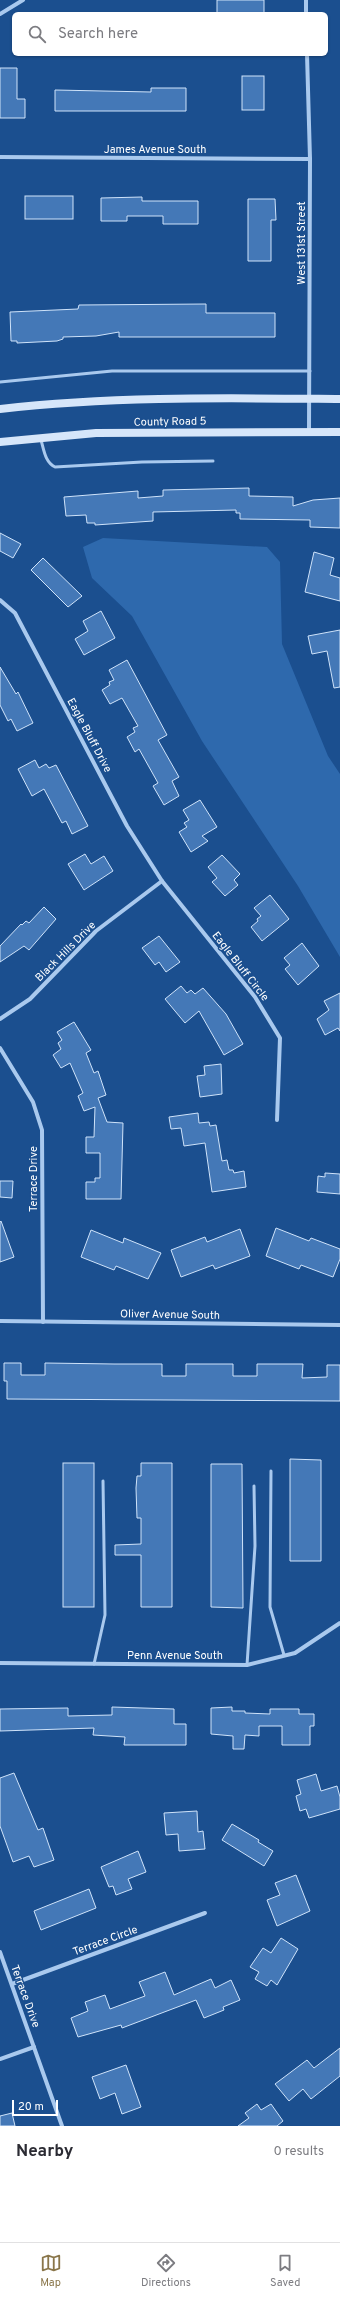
<!DOCTYPE html>
<style>
:root{--surface:#fff;--page:#f7f7f7;--text:#2b2b33;--muted:#7c7c81;--line:#e1e1e2;--accent:#8a764a}
body{margin:0;font-family:Overpass,sans-serif;background:var(--page);color:var(--text)}
.scale{position:absolute;left:12px;bottom:10px;width:46px;box-sizing:border-box;padding-left:4px;border:2px solid #fff;border-top:0;font-size:11px;line-height:14px;white-space:nowrap;color:#fff;-webkit-text-stroke:3px #1b4f8f;paint-order:stroke}
.list{margin:0;padding:0;list-style:none}
h2{display:flex;justify-content:space-between;align-items:center;height:52px;margin:0;padding:0 16px;font-size:17px}
h2 small{font-size:13px;font-weight:400;color:var(--muted)}
.icon{flex:none;width:22px;height:22px;fill:none;stroke:currentColor;stroke-width:2;stroke-linecap:round;stroke-linejoin:round}
.map{position:relative;flex:none;width:340px;height:2126px;overflow:hidden}
.search{position:absolute;background:var(--surface);box-shadow:0 1px 3px #0004;left:12px;right:12px;top:12px;height:44px;display:flex;align-items:center;gap:10px;box-sizing:border-box;padding:0 14px;border-radius:6px;color:var(--muted);font-size:15px}
.sheet{height:116px;background:var(--surface)}
nav{display:flex;justify-content:space-around;align-items:center;box-sizing:border-box;height:56px;border-top:1px solid var(--line);background:var(--surface);font-size:11px;color:var(--muted)}
nav a{display:grid;justify-items:center;gap:2px}
nav .on{color:var(--accent)}
.map>svg:first-child{display:block}
.green{fill:#2e69ad}
.building{fill:#4478b7;stroke:#cfe3fa}
.lines{fill:none;stroke-linecap:round;stroke-linejoin:round}
.service{stroke:#a9c9ee;stroke-width:3}
.minor{stroke:#a9c9ee;stroke-width:4}
.secondary{stroke:#d6e6fa;stroke-width:8}
.labels{text-anchor:middle;stroke-width:3;stroke-linejoin:round;paint-order:stroke}
.street-label{font-size:11px;fill:#fff;stroke:#1b4f8f}
</style>
<div class="map">
<svg width="340" height="2126" viewBox="0 0 340 2126">
<rect width="100%" height="100%" fill="#1b4f8f"/>
<polygon class="green" points="103,538 267,547 280,562 282,644 328,756 340,774 340,957 298,886 202,741 132,616 92,578 83,547"/>
<g class="building">
<rect x="217" y="0" width="47" height="14"/>
<polygon points="0,68 17,68 17,99 25,99 25,118 0,118"/>
<rect x="242" y="76" width="22" height="34"/>
<polygon points="151,88 186,88 186,111 55,111 55,90 151,92"/>
<rect x="25" y="196" width="48" height="23"/>
<polygon points="142,197 142,201 198,201 198,224 163,224 163,216 127,216 127,221 101,221 101,198"/>
<polygon points="248,199 275,199 276,220 271,220 271,261 248,261"/>
<polygon points="206,304 206,313 275,313 275,337 119,337 119,332 96,336 63,337 63,339 57,341 17,343 17,341 11,341 10,312 78,309 79,305"/>
<polygon points="249,488 249,496 293,497 293,506 313,500 340,498 340,528 310,527 310,520 240,519 240,513 236,513 236,510 153,512 153,521 95,525 95,523 87,523 86,515 66,516 64,497 138,491 138,498 163,496 163,490"/>
<polygon points="0,533 21,544 13,558 0,551"/>
<polygon points="314,552 334,558 330,575 340,578 340,601 305,592"/>
<polygon points="43,558 82,596 68,607 31,570"/>
<polygon points="101,611 115,638 84,655 75,639 88,631 83,621"/>
<polygon points="340,630 340,687 334,688 327,651 312,654 308,636"/>
<polygon points="127,660 167,735 158,740 179,777 172,781 179,796 164,805 153,786 158,783 139,749 135,752 127,737 135,732 133,728 138,726 122,698 110,704 102,690 110,685 109,682 114,680 109,670"/>
<polygon points="0,667 16,694 18,692 33,723 17,731 11,719 8,721 0,705"/>
<polygon points="35,760 39,768 46,764 49,768 56,765 88,826 72,834 66,821 62,823 44,789 32,796 18,769"/>
<polygon points="200,800 217,827 202,836 208,841 191,852 179,832 187,827 184,823 189,820 183,810"/>
<polygon points="85,854 91,864 104,856 113,871 84,890 68,864"/>
<polygon points="222,855 240,874 234,880 238,885 225,896 212,882 217,878 208,867"/>
<polygon points="270,895 289,919 262,941 251,927 258,921 257,919 261,916 254,908"/>
<polygon points="44,907 56,919 29,950 24,946 0,962 0,946 21,924 22,925 26,921 29,923"/>
<polygon points="159,936 180,962 166,972 159,962 155,965 142,948"/>
<polygon points="302,943 319,966 298,985 285,969 290,965 284,958"/>
<polygon points="181,986 187,993 191,990 195,994 203,988 226,1014 243,1044 224,1055 199,1011 185,1023 165,999"/>
<polygon points="340,993 340,1031 338,1028 325,1035 317,1019 329,1010 324,1001"/>
<polygon points="74,1022 91,1050 86,1053 94,1073 98,1071 106,1095 98,1098 107,1122 123,1123 121,1199 86,1199 86,1182 95,1182 95,1178 100,1178 100,1153 86,1153 86,1137 94,1137 95,1107 84,1111 78,1096 83,1093 70,1063 61,1068 53,1055 61,1049 58,1043 62,1040 57,1032"/>
<polygon points="221,1064 222,1094 200,1097 197,1076 205,1075 204,1066"/>
<polygon points="198,1113 199,1123 209,1122 210,1126 216,1125 222,1161 227,1160 229,1170 233,1170 234,1173 244,1171 246,1187 212,1192 205,1143 184,1146 181,1128 171,1129 169,1117"/>
<polygon points="325,1173 340,1174 340,1194 317,1192 318,1176 325,1177"/>
<polygon points="0,1181 13,1181 12,1198 0,1197"/>
<polygon points="1,1221 14,1257 0,1262 0,1222"/>
<polygon points="276,1228 309,1241 311,1238 340,1249 340,1259 333,1277 301,1265 299,1269 266,1256"/>
<polygon points="240,1229 250,1256 215,1269 213,1265 181,1277 171,1250 205,1237 207,1242"/>
<polygon points="91,1230 123,1243 124,1238 161,1253 148,1279 116,1266 114,1270 81,1257"/>
<polygon points="4,1363 21,1363 21,1375 45,1375 45,1363 114,1364 162,1364 162,1376 186,1376 186,1364 233,1364 233,1376 257,1376 257,1364 303,1364 302,1378 327,1377 327,1365 340,1365 340,1401 7,1399 7,1381 4,1381"/>
<polygon points="290,1459 321,1460 321,1561 290,1561"/>
<rect x="63" y="1463" width="31" height="144"/>
<polygon points="141,1463 172,1463 172,1607 141,1607 141,1555 115,1555 115,1545 141,1544 141,1518 137,1518 136,1488 137,1476 141,1476"/>
<polygon points="211,1464 242,1464 243,1608 211,1607"/>
<polygon points="112,1707 174,1709 174,1724 186,1724 186,1745 124,1745 125,1737 93,1735 94,1728 0,1731 0,1709 68,1708 68,1716 112,1715"/>
<polygon points="232,1707 232,1711 245,1711 245,1713 270,1714 270,1709 299,1709 299,1714 314,1714 314,1726 310,1726 310,1745 282,1745 282,1726 259,1726 259,1736 245,1735 244,1749 233,1749 233,1736 211,1734 211,1708"/>
<polygon points="14,1773 38,1830 43,1828 54,1860 34,1867 29,1856 13,1862 0,1826 0,1778"/>
<polygon points="316,1774 321,1791 337,1786 340,1797 340,1809 309,1818 306,1809 300,1811 296,1796 301,1794 297,1780"/>
<polygon points="197,1811 198,1832 203,1831 205,1849 179,1851 178,1834 166,1835 164,1813"/>
<polygon points="232,1824 259,1840 258,1842 273,1851 264,1866 222,1840"/>
<polygon points="138,1851 146,1872 128,1879 132,1889 116,1895 113,1886 109,1887 101,1867"/>
<polygon points="296,1875 310,1911 277,1926 267,1900 280,1895 275,1883"/>
<polygon points="89,1889 96,1908 41,1930 34,1911"/>
<polygon points="281,1938 298,1949 277,1985 271,1980 267,1986 255,1979 259,1972 250,1967 263,1948 271,1953"/>
<polygon points="165,1972 174,1995 211,1979 215,1988 231,1980 240,2000 223,2007 224,2010 204,2018 196,2000 122,2028 121,2025 78,2037 71,2018 88,2011 85,2002 105,1995 110,2009 145,1996 139,1982"/>
<polygon points="340,2048 340,2076 311,2099 303,2089 289,2101 275,2084 307,2060 314,2068"/>
<polygon points="126,2065 141,2107 122,2114 115,2093 100,2099 92,2077"/>
<polygon points="257,2104 261,2110 271,2104 283,2121 277,2126 238,2126 249,2118 245,2113"/>
<polygon points="12,2113 15,2126 0,2126 0,2116"/>
</g>
<g class="lines">
<g class="service">
<polyline points="0,382 112,371 310,371"/>
<path d="M41 440C44 450 45 462 55 467L142 462 213 461"/>
<polyline points="271,1471 270,1607 284,1655"/>
<polyline points="94,1664 105,1615 103,1481"/>
<polyline points="247,1665 255,1546 254,1486"/>
</g>
<g class="minor">
<polyline points="306,0 306,14"/>
<polyline points="0,14 23,0"/>
<polyline points="307,54 310,159 309,431"/>
<polyline points="0,157 310,159"/>
<polyline points="0,600 15,613 127,826 162,881 255,997 280,1038 277,1120"/>
<polyline points="0,1019 30,999 96,931 162,881"/>
<polyline points="0,1048 33,1102 42,1130 43,1322"/>
<polyline points="0,1321 340,1325"/>
<polyline points="0,1663 247,1665 295,1653 340,1623"/>
<polyline points="0,1952 62,2126"/>
<polyline points="12,1984 205,1913"/>
<polyline points="0,2059 34,2047"/>
</g>
<g class="secondary">
<path d="M0 409C113 396 226 398 340 399"/>
<polyline points="0,442 96,433 340,432"/>
</g>
</g>
<g class="labels">
<g class="street-label">
<text x="155" y="153">James Avenue South</text>
<text transform="translate(301 243) rotate(-90)" y="4">West 131st Street</text>
<text transform="translate(170 421) rotate(-1)" y="4">County Road 5</text>
<text transform="translate(90 735) rotate(62)" y="4">Eagle Bluff Drive</text>
<text transform="translate(65 951) rotate(-45)" y="4">Black Hills Drive</text>
<text transform="translate(241 966) rotate(52)" y="4">Eagle Bluff Circle</text>
<text transform="translate(33 1179) rotate(-90)" y="4">Terrace Drive</text>
<text transform="translate(170 1314) rotate(1)" y="4">Oliver Avenue South</text>
<text x="175" y="1659">Penn Avenue South</text>
<text transform="translate(105 1940) rotate(-20)" y="4">Terrace Circle</text>
<text transform="translate(26 1996) rotate(70)" y="4">Terrace Drive</text>
</g>
</g>
</svg>
<div class="scale">20 m</div>
<div class="search"><svg class="icon" aria-label="search" viewBox="0 0 24 24"><circle cx="10" cy="10" r="6"/><path d="M15 15l6 6"/></svg>Search here</div>
</div>
<section class="sheet">
<h2>Nearby<small>0 results</small></h2>
<ul class="list">
</ul>
</section>
<nav>
<a class="on"><svg class="icon" aria-label="map" viewBox="0 0 24 24"><path d="M3 6l6-2 6 2 6-2v14l-6 2-6-2-6 2zM9 4v14M15 6v14"/></svg>Map</a>
<a><svg class="icon" aria-label="directions" viewBox="0 0 24 24"><path d="M12 3l9 9-9 9-9-9zM9 14v-3h6M13 9l2 2-2 2"/></svg>Directions</a>
<a><svg class="icon" aria-label="saved" viewBox="0 0 24 24"><path d="M7 4h10v16l-5-4-5 4z"/></svg>Saved</a>
</nav>
